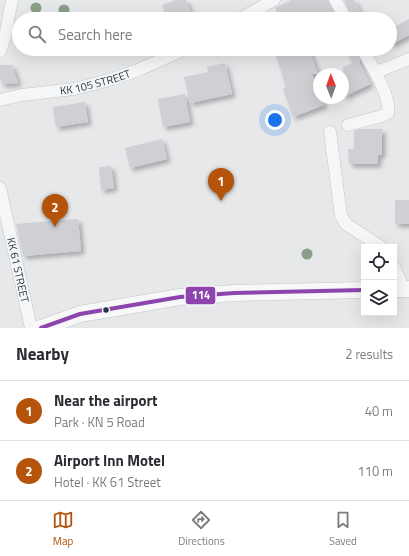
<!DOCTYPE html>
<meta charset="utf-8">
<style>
:root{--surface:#fff;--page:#f2f2f3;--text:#2b2b33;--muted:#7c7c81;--line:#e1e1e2;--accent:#b45309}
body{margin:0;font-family:"Titillium Web",sans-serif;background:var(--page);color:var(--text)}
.controls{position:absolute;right:12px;bottom:12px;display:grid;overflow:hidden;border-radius:0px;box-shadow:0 4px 16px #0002}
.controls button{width:36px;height:36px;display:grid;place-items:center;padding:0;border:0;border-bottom:1px solid var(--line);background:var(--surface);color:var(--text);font:20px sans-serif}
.compass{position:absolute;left:313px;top:68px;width:36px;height:36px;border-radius:50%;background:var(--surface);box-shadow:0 4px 16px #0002;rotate:359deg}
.you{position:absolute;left:275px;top:120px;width:14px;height:14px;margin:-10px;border:3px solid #fff;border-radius:50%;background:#1a73e8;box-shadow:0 0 0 6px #1a73e833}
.badge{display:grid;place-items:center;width:26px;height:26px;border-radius:50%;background:var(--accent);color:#fff;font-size:13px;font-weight:700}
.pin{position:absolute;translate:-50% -33px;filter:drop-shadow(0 1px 2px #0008)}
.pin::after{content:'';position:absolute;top:21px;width:14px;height:12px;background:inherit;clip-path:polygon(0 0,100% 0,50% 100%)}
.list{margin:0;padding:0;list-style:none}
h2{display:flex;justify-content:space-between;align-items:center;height:52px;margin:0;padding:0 16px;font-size:17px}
h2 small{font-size:13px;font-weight:400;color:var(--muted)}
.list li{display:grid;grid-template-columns:26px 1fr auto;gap:12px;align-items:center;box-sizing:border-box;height:60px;padding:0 16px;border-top:1px solid var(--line)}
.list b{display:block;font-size:15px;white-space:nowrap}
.list p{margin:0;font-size:13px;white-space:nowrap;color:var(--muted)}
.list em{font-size:13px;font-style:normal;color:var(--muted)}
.icon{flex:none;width:22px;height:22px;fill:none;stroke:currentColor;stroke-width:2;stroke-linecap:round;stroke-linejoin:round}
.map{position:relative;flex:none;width:409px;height:328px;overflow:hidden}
.search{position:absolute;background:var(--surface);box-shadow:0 4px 16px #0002;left:12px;right:12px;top:12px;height:44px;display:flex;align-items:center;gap:10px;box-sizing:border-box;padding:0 14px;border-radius:22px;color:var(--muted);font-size:15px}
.sheet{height:172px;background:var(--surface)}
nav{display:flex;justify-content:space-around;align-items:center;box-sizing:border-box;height:56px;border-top:1px solid var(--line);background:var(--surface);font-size:11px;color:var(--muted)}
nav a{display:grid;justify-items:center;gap:2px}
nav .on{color:var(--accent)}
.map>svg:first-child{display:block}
.building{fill:#ced0d3;filter:url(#shadow)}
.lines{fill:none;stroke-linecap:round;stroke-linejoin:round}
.street-casing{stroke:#c4c6c8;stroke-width:13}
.secondary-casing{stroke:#c4c6c8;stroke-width:17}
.street{stroke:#f5f6f7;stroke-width:12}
.secondary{stroke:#f8f8f8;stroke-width:16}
.bus-1-casing{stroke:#f4f6f9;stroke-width:7}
.bus-1{stroke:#8e44ad;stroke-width:4}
.tree{fill:#8a9e88}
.bus-dot{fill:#2b3445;stroke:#f4f6f9;stroke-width:1.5}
.labels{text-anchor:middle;stroke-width:4;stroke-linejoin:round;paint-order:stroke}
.street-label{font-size:11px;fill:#2b3445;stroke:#f4f6f9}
.line-badge{stroke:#f4f6f9;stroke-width:1.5}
.badge-label{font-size:11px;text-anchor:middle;font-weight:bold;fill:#fff}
</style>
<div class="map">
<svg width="409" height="328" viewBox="0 0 409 328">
<defs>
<filter id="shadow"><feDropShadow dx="3.5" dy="3.5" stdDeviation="2" flood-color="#0004"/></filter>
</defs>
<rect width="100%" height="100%" fill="#e6e8ea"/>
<g class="building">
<polygon points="176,0 186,0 193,19 167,19 162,5"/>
<polygon points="291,0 328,0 337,19 281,19 275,8"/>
<polygon points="344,0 354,0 365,19 353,19"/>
<polygon points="409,19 409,35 390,45 390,29"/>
<polygon points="287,49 309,49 318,74 312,74 319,93 319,98 321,98 324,105 293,117 283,89 286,87 275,53"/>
<polygon points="345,49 355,49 360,61 359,62 370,84 343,97 343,67 352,63"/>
<polygon points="225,63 232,94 190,103 184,77 208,72 207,67"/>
<polygon points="0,65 12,65 18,83 2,84 0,77"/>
<polygon points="185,94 190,122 163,127 158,99"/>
<polygon points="85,102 88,122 56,127 53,107"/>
<polygon points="361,129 382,129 382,155 378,155 378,164 349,164 348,149 354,149 354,131"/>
<polygon points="162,139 167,159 130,168 125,148"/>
<polygon points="111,166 114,188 101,190 99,167"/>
<rect x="395" y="200" width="14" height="24"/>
<polygon points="78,219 81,251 23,256 16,224"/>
</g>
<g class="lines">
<defs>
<g id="street">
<polyline points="335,0 346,19"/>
<polyline points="240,19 274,0"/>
<polyline points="0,51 5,37 12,0"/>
<polyline points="376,72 409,59"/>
<path id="s1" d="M0 100 22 95 74 89 113 79 138 70 185 49"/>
<path d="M348 125 382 116 388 113C391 96 371 64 362 49"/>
<polyline points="330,132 341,216 346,224 381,247"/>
<path id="s2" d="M0 188 31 328"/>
<polyline points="394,267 404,289"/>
</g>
<g id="secondary">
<polyline points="394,289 409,289"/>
<polyline points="41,328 80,314 180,297 234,293 364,290"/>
</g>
</defs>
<use href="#street" class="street-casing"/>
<use href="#secondary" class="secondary-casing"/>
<use href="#street" class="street"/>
<use href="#secondary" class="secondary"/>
<defs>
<polyline id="bus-1" points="41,328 80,314 180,297 234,293 364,290"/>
</defs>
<use href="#bus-1" class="bus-1-casing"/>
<use href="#bus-1" class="bus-1"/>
</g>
<g class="tree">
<circle cx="36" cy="8" r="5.5"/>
<circle cx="64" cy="10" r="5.5"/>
<circle cx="307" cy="254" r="5.5"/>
</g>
<circle class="bus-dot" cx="106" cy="310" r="3.5"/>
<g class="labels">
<g class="street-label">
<text dy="4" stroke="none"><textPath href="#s1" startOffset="97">KK 105 STREET</textPath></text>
<text dy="4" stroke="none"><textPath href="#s2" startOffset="84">KK 61 STREET</textPath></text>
</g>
</g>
<rect class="line-badge" x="185" y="286" width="31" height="19" rx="4" fill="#8e44ad"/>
<g class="badge-label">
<text x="201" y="299">114</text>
</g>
</svg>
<div class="controls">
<button><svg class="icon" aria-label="locate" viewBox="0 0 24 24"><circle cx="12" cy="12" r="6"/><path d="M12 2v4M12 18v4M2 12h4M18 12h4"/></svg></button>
<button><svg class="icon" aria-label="layers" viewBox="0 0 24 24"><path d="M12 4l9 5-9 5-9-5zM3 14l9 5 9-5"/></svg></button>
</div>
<svg class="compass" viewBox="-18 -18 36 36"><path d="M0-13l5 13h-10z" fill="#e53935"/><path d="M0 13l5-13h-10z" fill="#7c7c81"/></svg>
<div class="you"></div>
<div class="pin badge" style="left:221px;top:201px">1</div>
<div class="pin badge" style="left:55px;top:227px">2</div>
<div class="search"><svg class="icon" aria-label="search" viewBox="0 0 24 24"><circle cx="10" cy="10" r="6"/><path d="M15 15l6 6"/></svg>Search here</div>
</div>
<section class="sheet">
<h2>Nearby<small>2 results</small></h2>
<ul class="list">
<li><span class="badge">1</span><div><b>Near the airport</b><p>Park · KN 5 Road</p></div><em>40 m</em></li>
<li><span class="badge">2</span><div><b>Airport Inn Motel</b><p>Hotel · KK 61 Street</p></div><em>110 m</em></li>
</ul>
</section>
<nav>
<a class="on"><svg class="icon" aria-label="map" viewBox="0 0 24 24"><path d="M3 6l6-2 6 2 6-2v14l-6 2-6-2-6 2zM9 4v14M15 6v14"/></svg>Map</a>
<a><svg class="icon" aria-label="directions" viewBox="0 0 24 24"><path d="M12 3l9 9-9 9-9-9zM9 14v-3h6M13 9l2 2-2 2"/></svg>Directions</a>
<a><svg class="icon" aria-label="saved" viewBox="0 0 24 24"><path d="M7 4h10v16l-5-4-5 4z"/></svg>Saved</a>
</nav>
